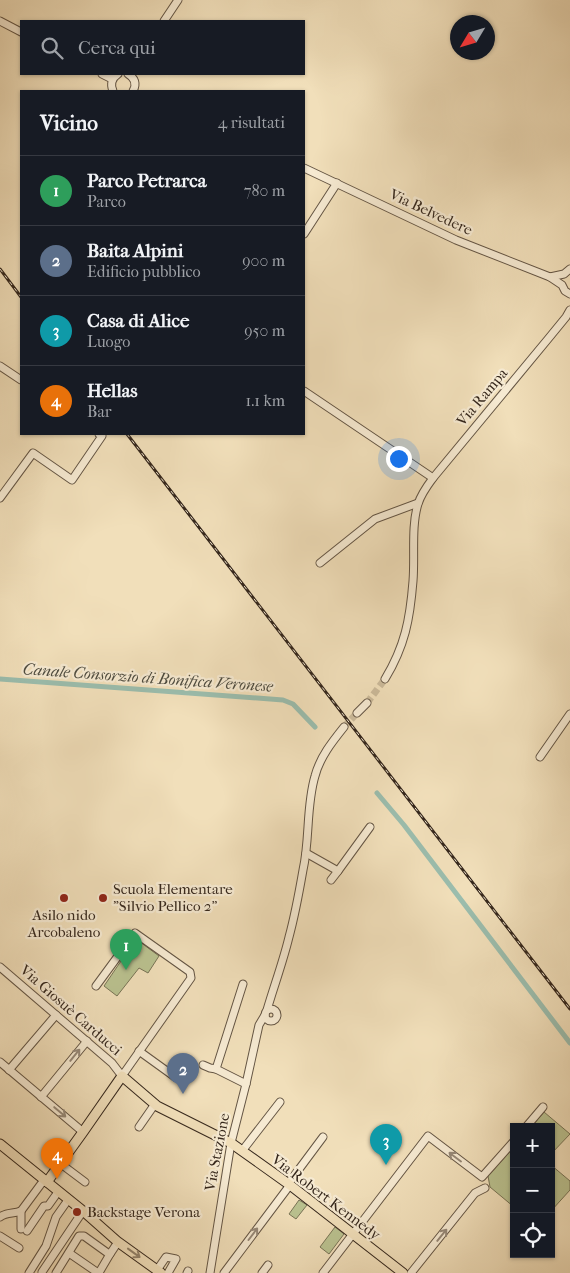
<!DOCTYPE html>
<html lang="it">
<meta charset="utf-8">
<style>
:root{--surface:#171b24;--page:#242831;--text:#f1f3f6;--muted:#9ea1a6;--line:#363941;--accent:#c59692}
body{margin:0;font-family:"IM FELL French Canon",serif;background:var(--page);color:var(--text)}
.controls{position:absolute;right:15px;bottom:15px;display:grid;overflow:hidden;border-radius:0px;box-shadow:0 1px 4px #0004}
.controls button{width:45px;height:45px;display:grid;place-items:center;padding:0;border:0;border-bottom:1px solid var(--line);background:var(--surface);color:var(--text);font:25px sans-serif}
.compass{position:absolute;left:450px;top:15px;width:45px;height:45px;border-radius:50%;background:var(--surface);box-shadow:0 1px 4px #0004;rotate:232deg}
.you{position:absolute;left:398px;top:458px;width:18px;height:18px;margin:-12px;border:4px solid #fff;border-radius:50%;background:#1a73e8;box-shadow:0 0 0 8px #1a73e833}
.badge{display:grid;place-items:center;width:32px;height:32px;border-radius:50%;background:var(--accent);color:#fff;font-size:16px;font-weight:700}
.pin{position:absolute;translate:-50% -41px;filter:drop-shadow(0 1px 2px #0008)}
.pin::after{content:'';position:absolute;top:26px;width:18px;height:15px;background:inherit;clip-path:polygon(0 0,100% 0,50% 100%)}
.list{margin:0;padding:0;list-style:none}
h2{display:flex;justify-content:space-between;align-items:center;height:65px;margin:0;padding:0 20px;font-size:21px}
h2 small{font-size:16px;font-weight:400;color:var(--muted)}
.list li{display:grid;grid-template-columns:32px 1fr auto;gap:15px;align-items:center;box-sizing:border-box;height:70px;padding:0 20px;border-top:1px solid var(--line)}
.list b{display:block;font-size:19px;white-space:nowrap}
.list p{margin:0;font-size:16px;white-space:nowrap;color:var(--muted)}
.list em{font-size:16px;font-style:normal;color:var(--muted)}
.icon{flex:none;width:28px;height:28px;fill:none;stroke:currentColor;stroke-width:2;stroke-linecap:round;stroke-linejoin:round}
.map{position:relative;flex:none;width:570px;height:1273px;overflow:hidden}
.search{position:absolute;background:var(--surface);box-shadow:0 1px 4px #0004;left:20px;top:20px;width:285px;height:55px;display:flex;align-items:center;gap:12px;box-sizing:border-box;padding:0 18px;border-radius:0px;color:var(--muted);font-size:19px}
.panel{position:absolute;background:var(--surface);box-shadow:0 1px 4px #0004;left:20px;top:90px;width:285px;height:345px;border-radius:0px}
.map>svg:first-child{display:block}
.green{fill:#bac290;stroke:#787456}
.lines{fill:none;stroke-linecap:round;stroke-linejoin:round}
.canal{stroke:#9bbdad;stroke-width:5}
.minor-tunnel{stroke:#cbba9a;stroke-width:7;stroke-dasharray:7 3.5;stroke-linecap:butt}
.minor-casing{stroke:#645544;stroke-width:9}
.major-casing{stroke:#35271c;stroke-width:11}
.minor{stroke:#f6ead2;stroke-width:7}
.major{stroke:#f1dfba;stroke-width:9}
.rail-casing{stroke:#35271c;stroke-width:3}
.rail{stroke:#f6ead2;stroke-width:1;stroke-dasharray:4;stroke-linecap:butt}
.oneway{stroke:#968877}
.oneway2{stroke:#93836b}
.poi-dot{fill:#8f2418;stroke:#f6ead2;stroke-width:2}
.labels{text-anchor:middle;stroke-width:4.5;stroke-linejoin:round;paint-order:stroke}
.street-label{font-size:15px;fill:#35271c;stroke:#f6ead2}
.poi-label{font-size:15px;fill:#35271c;stroke:#f6ead2;text-anchor:start}
.water-label{font-size:16px;font-style:italic;fill:#4e4c40;stroke:#f6ead2}
</style>
<div class="map">
<svg width="570" height="1273" viewBox="0 0 570 1273">
<rect width="100%" height="100%" fill="#f1dfba"/>
<filter id="stains"><feTurbulence type="fractalNoise" baseFrequency=".004" numOctaves="4"/><feColorMatrix values="0 0 0 0 .2 0 0 0 0 .09 0 0 0 0 .02 0 0 0 .5 -.17"/></filter>
<radialGradient id="worn" r=".72"><stop offset=".6" stop-color="#630" stop-opacity="0"/><stop offset="1" stop-color="#630" stop-opacity=".3"/></radialGradient>
<g class="green">
<polygon points="136,939 159,956 148,973 139,968 117,996 104,986"/>
<polygon points="544,1112 570,1134 551,1154 551,1127 531,1127"/>
<polygon points="514,1147 514,1207 490,1187 488,1176"/>
<polygon points="551,1165 570,1181 570,1190 551,1211"/>
<polygon points="299,1200 307,1205 296,1219 289,1214"/>
<polygon points="335,1227 344,1234 329,1254 320,1247"/>
</g>
<g class="lines">
<g class="canal">
<polyline points="0,679 283,700 293,704 315,727"/>
<polyline points="377,793 404,825 570,1043"/>
</g>
<g class="minor-tunnel">
<polyline points="367,703 385,679"/>
<polyline points="344,727 357,713"/>
</g>
<defs>
<g id="minor">
<polyline points="0,21 21,32"/>
<polyline points="164,21 178,0"/>
<polyline points="102,74 112,79"/>
<path d="M128 74C135 78 137 84 133 91"/>
<path d="M113 91C110 84 112 78 118 74"/>
<polyline points="304,168 456,240 550,277 562,285 565,291 570,294"/>
<polyline points="304,234 337,183"/>
<polyline points="550,277 564,274 570,269"/>
<polyline points="0,366 21,380"/>
<polyline points="304,391 433,478"/>
<polyline points="0,498 33,453 72,480 102,436 99,434"/>
<polyline points="320,563 375,519 418,503"/>
<path d="M385 679C405 646 410 619 413 581 415 557 411 526 418 504 421 494 427 486 433 478L548 339 566 317 570 310"/>
<polyline points="357,713 367,703"/>
<polyline points="540,757 570,714"/>
<polyline points="306,853 338,871 370,827"/>
<polyline points="331,880 338,871"/>
<polyline points="0,967 112,1063 122,1076 191,978 190,972 135,933 96,986"/>
<polyline points="243,984 216,1069 246,1084"/>
<circle cx="271" cy="1015" r="6"/>
<path d="M267 1010C274 986 283 962 289 937 295 915 299 893 303 870 310 839 306 806 315 776 320 757 332 742 344 727"/>
<polyline points="139,1051 175,1077"/>
<polyline points="0,1062 83,1132"/>
<polyline points="203,1065 210,1068 216,1069"/>
<polyline points="9,1070 56,1015"/>
<polyline points="41,1097 87,1041"/>
<polyline points="139,1127 155,1104"/>
<polyline points="526,1127 543,1107"/>
<polyline points="242,1151 280,1102"/>
<polyline points="61,1164 85,1182"/>
<polyline points="288,1184 323,1137"/>
<path d="M0 1217C6 1212 14 1214 21 1211L44 1180"/>
<polyline points="21,1229 21,1211"/>
<polyline points="27,1231 44,1206 48,1206 58,1192"/>
<polyline points="0,1236 19,1248"/>
<polyline points="69,1253 98,1273 100,1271 110,1254"/>
<polyline points="157,1270 166,1257 176,1259 168,1273"/>
<polyline points="42,1272 83,1211"/>
<polyline points="29,1273 46,1246 56,1217 68,1200"/>
<polyline points="56,1273 79,1236 84,1236 109,1254 110,1254 118,1242"/>
<polyline points="187,1273 188,1271"/>
<polyline points="210,1273 231,1143 246,1084 259,1025 265,1015"/>
<polyline points="224,1273 290,1185"/>
<polyline points="262,1273 268,1265"/>
<polyline points="323,1273 428,1136 482,1177 514,1141"/>
<polyline points="411,1273 475,1193 485,1188"/>
</g>
<g id="major">
<polyline points="0,1144 83,1211 118,1242 161,1273"/>
<polyline points="47,1182 83,1132 122,1076 157,1106 231,1143 290,1185 403,1273"/>
</g>
</defs>
<use href="#minor" class="minor-casing"/>
<use href="#major" class="major-casing"/>
<use href="#minor" class="minor"/>
<use href="#major" class="major"/>
<defs>
<g id="rail">
<polyline points="0,269 21,297"/>
<polyline points="127,434 570,1009"/>
</g>
</defs>
<use href="#rail" class="rail-casing"/>
<use href="#rail" class="rail"/>
</g>
<defs><path id="oneway-shaft" d="M-6 0H5M1.5-3L5.5 0L1.5 3" fill="none" stroke-width="1.6" stroke-linecap="round" stroke-linejoin="round" transform="scale(1.25)"/></defs>
<g class="oneway">
<use href="#oneway-shaft" transform="translate(75 1055) rotate(-51)"/>
<use href="#oneway-shaft" transform="translate(60 1112) rotate(40)"/>
<use href="#oneway-shaft" transform="translate(455 1157) rotate(-143)"/>
<use href="#oneway-shaft" transform="translate(253 1234) rotate(-53)"/>
<use href="#oneway-shaft" transform="translate(442 1235) rotate(-51)"/>
</g>
<use class="oneway2" href="#oneway-shaft" transform="translate(134 1253) rotate(36)"/>
<g class="poi-dot">
<circle cx="64" cy="898" r="5"/>
<circle cx="103" cy="898" r="5"/>
<circle cx="77" cy="1212" r="5"/>
</g>
<g class="labels">
<g class="street-label">
<text transform="translate(431 212) rotate(25)" y="5">Via Belvedere</text>
<text transform="translate(482 397) rotate(-50)" y="5">Via Rampa</text>
<text transform="translate(71 1010) rotate(41)" y="5">Via Giosuè Carducci</text>
<text transform="translate(217 1152) rotate(-79)" y="5">Via Stazione</text>
<text transform="translate(326 1197) rotate(37)" y="5">Via Robert Kennedy</text>
</g>
<g class="poi-label">
<text x="113" y="894">Scuola Elementare<tspan x="113" dy="17">"Silvio Pellico 2"</tspan></text>
<text x="64" y="920" text-anchor="middle">Asilo nido<tspan x="64" dy="17">Arcobaleno</tspan></text>
<text x="87" y="1217">Backstage Verona</text>
</g>
<g class="water-label">
<text transform="translate(148 677) rotate(4)" y="6">Canale Consorzio di Bonifica Veronese</text>
</g>
</g>
<rect width="100%" height="100%" filter="url(#stains)"/>
<rect width="100%" height="100%" fill="url(#worn)"/>
</svg>
<div class="controls">
<button>+</button>
<button>−</button>
<button><svg class="icon" aria-label="locate" viewBox="0 0 24 24"><circle cx="12" cy="12" r="6"/><path d="M12 2v4M12 18v4M2 12h4M18 12h4"/></svg></button>
</div>
<svg class="compass" viewBox="-18 -18 36 36"><path d="M0-13l5 13h-10z" fill="#e53935"/><path d="M0 13l5-13h-10z" fill="#9ea1a6"/></svg>
<div class="you"></div>
<div class="pin badge" style="left:126px;top:970px;background:#2e9e5b">1</div>
<div class="pin badge" style="left:183px;top:1094px;background:#5c6f8a">2</div>
<div class="pin badge" style="left:386px;top:1165px;background:#0f9aa8">3</div>
<div class="pin badge" style="left:57px;top:1179px;background:#e8710a">4</div>
<div class="search"><svg class="icon" aria-label="search" viewBox="0 0 24 24"><circle cx="10" cy="10" r="6"/><path d="M15 15l6 6"/></svg>Cerca qui</div>
<section class="panel">
<h2>Vicino<small>4 risultati</small></h2>
<ul class="list">
<li><span class="badge" style="background:#2e9e5b">1</span><div><b>Parco Petrarca</b><p>Parco</p></div><em>780 m</em></li>
<li><span class="badge" style="background:#5c6f8a">2</span><div><b>Baita Alpini</b><p>Edificio pubblico</p></div><em>900 m</em></li>
<li><span class="badge" style="background:#0f9aa8">3</span><div><b>Casa di Alice</b><p>Luogo</p></div><em>950 m</em></li>
<li><span class="badge" style="background:#e8710a">4</span><div><b>Hellas</b><p>Bar</p></div><em>1.1 km</em></li>
</ul>
</section>
</div>
